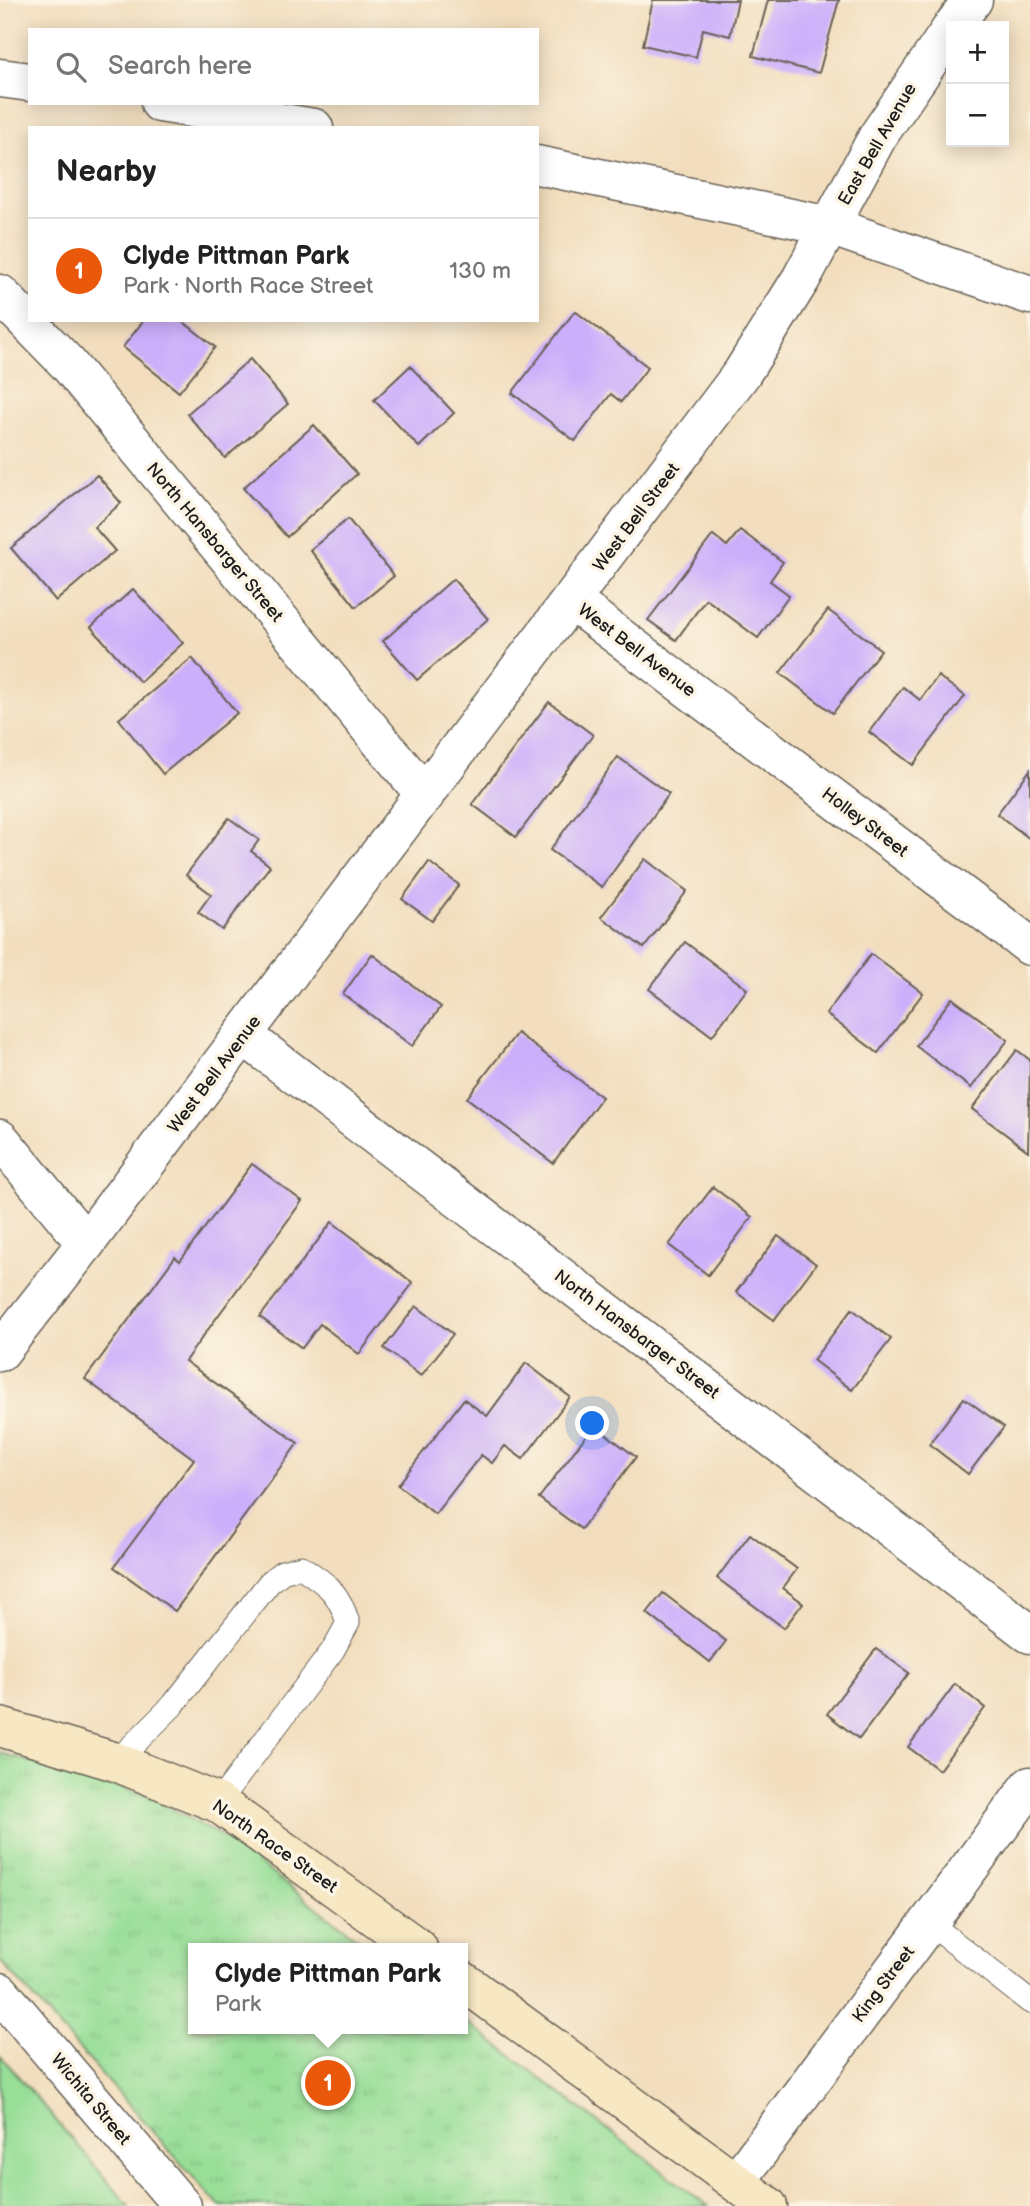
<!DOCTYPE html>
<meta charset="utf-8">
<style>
:root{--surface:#fff;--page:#f6f6f6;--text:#222;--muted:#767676;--line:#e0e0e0;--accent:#ea580c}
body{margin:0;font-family:"Balsamiq Sans",sans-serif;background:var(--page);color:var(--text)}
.controls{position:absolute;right:21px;top:21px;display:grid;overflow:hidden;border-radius:0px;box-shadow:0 4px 18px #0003}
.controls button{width:63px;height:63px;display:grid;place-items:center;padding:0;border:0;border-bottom:2px solid var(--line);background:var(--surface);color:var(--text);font:35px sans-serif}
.you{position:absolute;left:593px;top:1424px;width:24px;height:24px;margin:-18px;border:5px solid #fff;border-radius:50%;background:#1a73e8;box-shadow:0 0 0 10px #1a73e833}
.badge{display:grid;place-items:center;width:46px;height:46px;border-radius:50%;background:var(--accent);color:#fff;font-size:23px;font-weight:700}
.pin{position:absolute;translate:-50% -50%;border:4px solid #fff;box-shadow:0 2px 7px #0006}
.popup{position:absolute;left:188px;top:1943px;width:280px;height:91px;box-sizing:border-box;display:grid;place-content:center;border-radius:0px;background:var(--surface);filter:drop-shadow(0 2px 5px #0005);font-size:23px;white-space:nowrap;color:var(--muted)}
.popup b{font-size:26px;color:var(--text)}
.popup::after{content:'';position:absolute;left:50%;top:100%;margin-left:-14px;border:14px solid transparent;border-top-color:var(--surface)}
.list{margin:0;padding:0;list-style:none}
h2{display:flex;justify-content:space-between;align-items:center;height:91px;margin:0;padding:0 28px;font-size:30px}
h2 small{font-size:23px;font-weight:400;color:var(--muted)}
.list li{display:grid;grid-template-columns:46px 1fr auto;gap:21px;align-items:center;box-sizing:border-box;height:105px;padding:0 28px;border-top:2px solid var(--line)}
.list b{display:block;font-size:26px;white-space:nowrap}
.list p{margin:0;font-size:23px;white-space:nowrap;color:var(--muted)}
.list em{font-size:23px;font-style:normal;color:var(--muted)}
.icon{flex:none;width:38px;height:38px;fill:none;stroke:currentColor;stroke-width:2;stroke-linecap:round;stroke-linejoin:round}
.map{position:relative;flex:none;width:1030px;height:2206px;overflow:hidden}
.search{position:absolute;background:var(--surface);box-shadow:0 4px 18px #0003;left:28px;top:28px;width:511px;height:77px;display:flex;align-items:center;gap:18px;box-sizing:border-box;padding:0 24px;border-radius:0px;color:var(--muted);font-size:26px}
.panel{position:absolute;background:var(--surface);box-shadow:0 4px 18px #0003;left:28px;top:126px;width:511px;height:196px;border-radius:0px}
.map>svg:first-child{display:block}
.grass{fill:#97de97;stroke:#5a7d5a;stroke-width:2}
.park{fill:url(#park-tufts);stroke:#5a7d5a;stroke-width:2}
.building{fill:#ccaffb}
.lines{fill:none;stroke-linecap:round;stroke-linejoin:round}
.service-casing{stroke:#676055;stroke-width:25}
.minor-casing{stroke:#676055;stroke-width:41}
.tertiary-casing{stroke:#676055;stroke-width:41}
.secondary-casing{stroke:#676055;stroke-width:41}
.service{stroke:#fff;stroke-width:23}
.minor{stroke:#fff;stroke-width:38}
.tertiary{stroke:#fff;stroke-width:38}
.secondary{stroke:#f7e8c3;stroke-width:38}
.labels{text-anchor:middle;stroke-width:7;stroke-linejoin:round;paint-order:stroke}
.street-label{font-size:18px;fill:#1c1c1c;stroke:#fcf5e5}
</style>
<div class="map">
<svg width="1030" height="2206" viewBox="0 0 1030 2206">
<defs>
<pattern id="park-tufts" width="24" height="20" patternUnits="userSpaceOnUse" patternTransform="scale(1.75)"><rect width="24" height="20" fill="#97de97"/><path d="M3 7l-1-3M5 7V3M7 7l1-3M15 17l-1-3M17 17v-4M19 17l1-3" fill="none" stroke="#82be82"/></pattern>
</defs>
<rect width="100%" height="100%" fill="#fcf5e5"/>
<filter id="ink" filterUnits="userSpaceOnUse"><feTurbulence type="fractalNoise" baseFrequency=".0143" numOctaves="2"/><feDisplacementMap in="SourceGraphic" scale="14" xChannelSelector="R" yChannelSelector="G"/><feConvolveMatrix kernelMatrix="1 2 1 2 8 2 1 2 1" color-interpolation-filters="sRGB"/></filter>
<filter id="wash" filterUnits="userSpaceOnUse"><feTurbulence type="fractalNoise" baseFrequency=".00686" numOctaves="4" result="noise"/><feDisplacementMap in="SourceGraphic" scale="28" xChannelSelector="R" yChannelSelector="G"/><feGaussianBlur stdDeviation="1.57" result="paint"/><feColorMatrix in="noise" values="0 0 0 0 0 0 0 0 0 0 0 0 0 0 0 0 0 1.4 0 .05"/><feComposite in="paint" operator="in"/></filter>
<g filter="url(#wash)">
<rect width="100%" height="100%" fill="#f2debe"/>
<polygon class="grass" points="0,2055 129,2206 0,2206"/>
<polygon class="park" points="0,1753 145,1794 228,1840 370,1948 193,1948 193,2029 463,2029 463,2019 708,2206 219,2206 0,1960"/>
<g id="blocks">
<g class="building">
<polygon points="653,0 738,0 730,36 703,29 696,57 643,45"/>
<polygon points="768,0 839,0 819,73 753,56"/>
<polygon points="575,311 648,367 621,402 611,394 575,441 512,393"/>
<polygon points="144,320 181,320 215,347 179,392 123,347"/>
<polygon points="250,359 288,404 225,458 187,414"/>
<polygon points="410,366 454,413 419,447 374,400"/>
<polygon points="314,425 357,474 287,537 243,488"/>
<polygon points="97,475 121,503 94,527 115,551 56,601 11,548"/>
<polygon points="348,519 394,576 356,607 310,550"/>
<polygon points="740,530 783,562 770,581 789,595 758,638 706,599 676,640 648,620 713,535 727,546"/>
<polygon points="453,579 488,619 417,680 383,641"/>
<polygon points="133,589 183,643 140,682 91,627"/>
<polygon points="828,610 881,650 833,713 780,673"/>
<polygon points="192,658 237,713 163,774 119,719"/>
<polygon points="938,676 965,696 913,765 869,732 903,687 920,700"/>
<polygon points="549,702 593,735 516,837 472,804"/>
<polygon points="618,757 669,794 602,887 550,850"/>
<polygon points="1030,770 1030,839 997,814"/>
<polygon points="229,818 259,840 251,851 270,866 222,930 198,912 211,894 186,875"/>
<polygon points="645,859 687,891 644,948 601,917"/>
<polygon points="429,862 459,885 432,921 402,899"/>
<polygon points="685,942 747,989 712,1036 649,989"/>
<polygon points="372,954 441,1007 412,1046 343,994"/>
<polygon points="871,954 923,993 878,1053 826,1014"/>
<polygon points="952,998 1008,1040 971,1088 916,1046"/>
<polygon points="517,1033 602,1097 553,1163 467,1098"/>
<polygon points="1017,1050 1030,1060 1028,1151 972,1109"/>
<polygon points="252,1164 302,1201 185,1361 298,1443 175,1611 114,1567 194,1459 85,1379 175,1257 180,1261"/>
<polygon points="713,1187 752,1217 708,1275 669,1245"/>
<polygon points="332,1222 413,1283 359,1354 320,1324 302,1348 260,1317"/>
<polygon points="778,1236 816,1264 774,1320 736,1292"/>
<polygon points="416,1306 453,1334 421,1376 384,1348"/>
<polygon points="852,1309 891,1339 852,1390 813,1360"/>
<polygon points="526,1363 570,1397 523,1459 505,1446 492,1463 481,1455 435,1514 398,1485 464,1399 487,1416"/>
<polygon points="964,1398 1004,1427 968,1474 929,1444"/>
<polygon points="594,1425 636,1457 581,1529 539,1498"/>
<polygon points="750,1534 797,1569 783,1588 803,1603 784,1628 717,1578"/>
<polygon points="663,1593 726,1641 710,1662 647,1613"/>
<polygon points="876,1649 909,1673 859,1739 827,1714"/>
<polygon points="955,1684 985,1708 939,1770 908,1747"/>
</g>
</g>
</g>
<g filter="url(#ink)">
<use href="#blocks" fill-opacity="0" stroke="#676055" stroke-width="2"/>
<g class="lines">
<defs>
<g id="service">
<path d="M116 1762 173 1705 269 1583 282 1572 301 1567C327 1584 339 1592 348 1623L333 1650 218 1803"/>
<polyline points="928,1922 1030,2002"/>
</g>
<g id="minor">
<polyline points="953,26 973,0"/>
<polyline points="0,294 68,364 425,795"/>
<polyline points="573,602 1030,946"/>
<polyline points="243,1035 1030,1634"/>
<polyline points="0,1139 86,1243"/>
<polyline points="0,1352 86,1243 742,373 801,279 878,136 951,29"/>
<polyline points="736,2182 1030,1786"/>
</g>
<g id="tertiary">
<polyline points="0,78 30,82"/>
<polyline points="160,103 314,128"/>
<polyline points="537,165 830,226 1030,295"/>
<polyline points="0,1992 182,2206"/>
</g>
<g id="secondary">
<polyline points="0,1727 116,1762 218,1803 418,1948"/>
<polyline points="463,1981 768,2206"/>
</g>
</defs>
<use href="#service" class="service-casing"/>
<use href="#minor" class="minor-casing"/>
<use href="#tertiary" class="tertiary-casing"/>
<use href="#secondary" class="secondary-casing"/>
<use href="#service" class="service"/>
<use href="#minor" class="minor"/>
<use href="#tertiary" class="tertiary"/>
<use href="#secondary" class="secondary"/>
</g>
</g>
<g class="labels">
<g class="street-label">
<text transform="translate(877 144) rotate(-60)" y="6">East Bell Avenue</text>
<text transform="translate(636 517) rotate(-53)" y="6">West Bell Street</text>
<text transform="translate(215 542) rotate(50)" y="6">North Hansbarger Street</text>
<text transform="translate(637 650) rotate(37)" y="6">West Bell Avenue</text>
<text transform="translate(865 822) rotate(37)" y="6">Holley Street</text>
<text transform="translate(214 1074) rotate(-53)" y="6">West Bell Avenue</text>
<text transform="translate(637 1334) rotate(37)" y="6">North Hansbarger Street</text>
<text transform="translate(275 1846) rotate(35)" y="6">North Race Street</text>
<text transform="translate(883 1984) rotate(-53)" y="6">King Street</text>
<text transform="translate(91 2099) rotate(50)" y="6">Wichita Street</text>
</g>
</g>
</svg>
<div class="controls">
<button>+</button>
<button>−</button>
</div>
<div class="you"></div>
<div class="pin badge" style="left:328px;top:2083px">1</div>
<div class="popup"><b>Clyde Pittman Park</b>Park</div>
<div class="search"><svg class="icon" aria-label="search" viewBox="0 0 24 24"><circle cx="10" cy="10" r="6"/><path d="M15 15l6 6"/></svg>Search here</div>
<section class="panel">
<h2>Nearby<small></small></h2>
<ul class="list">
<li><span class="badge">1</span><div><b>Clyde Pittman Park</b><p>Park · North Race Street</p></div><em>130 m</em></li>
</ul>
</section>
</div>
